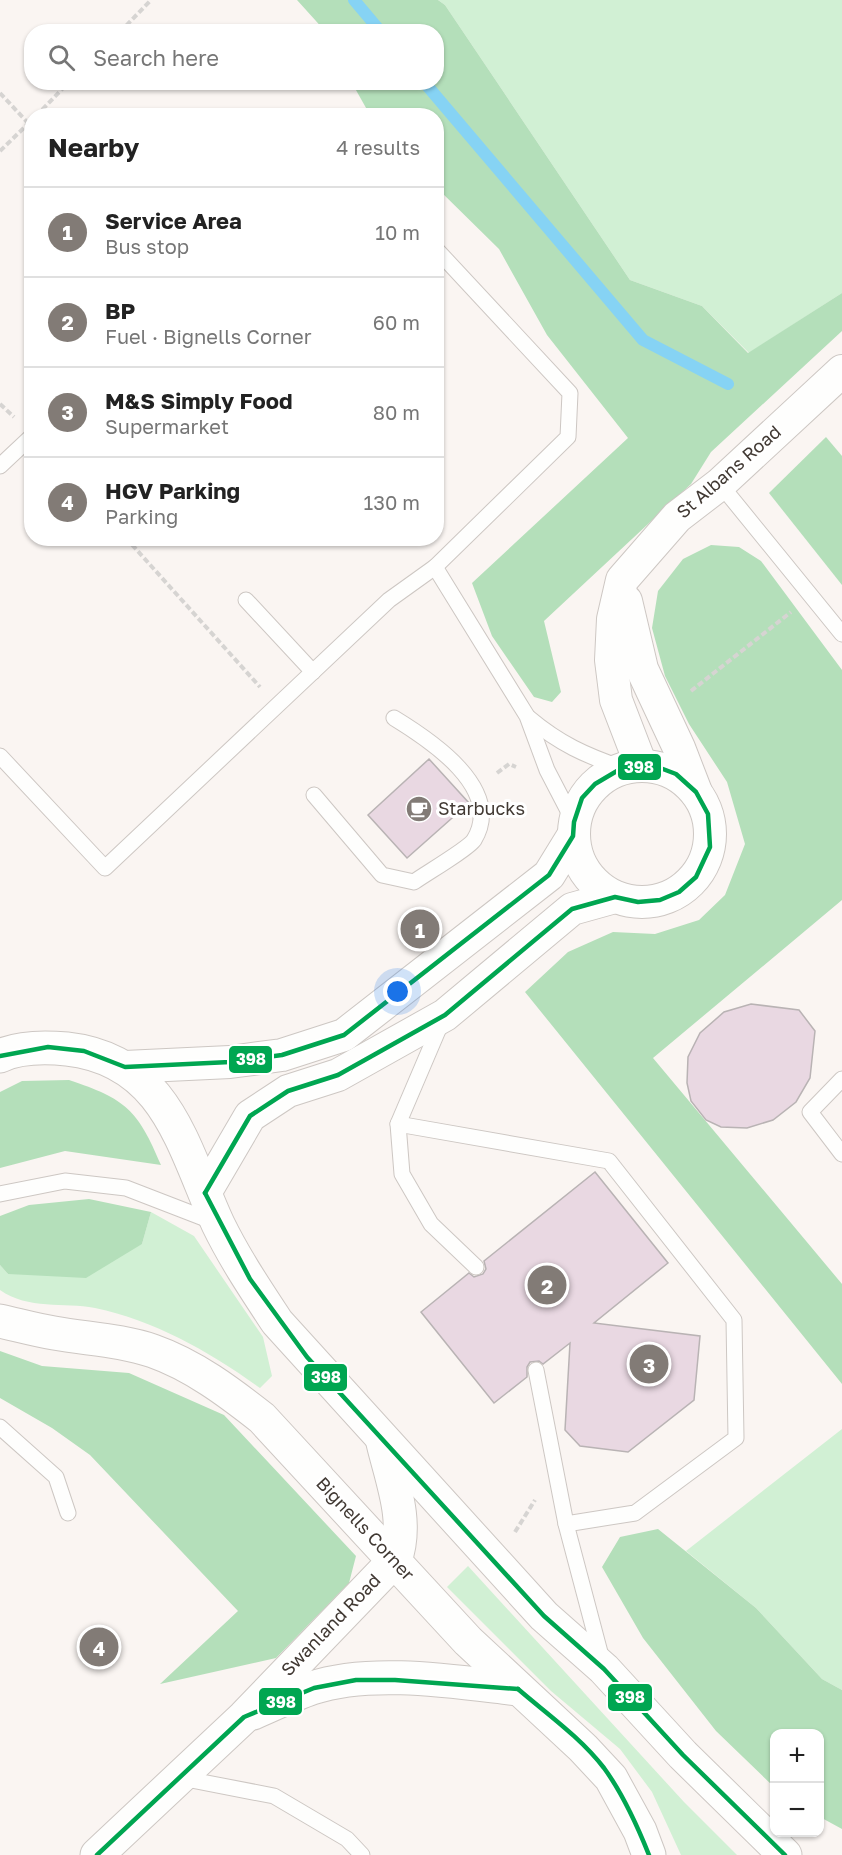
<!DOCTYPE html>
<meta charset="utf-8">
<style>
:root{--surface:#fff;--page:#f2f2f2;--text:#222;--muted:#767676;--line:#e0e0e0;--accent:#827b76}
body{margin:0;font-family:"Golos Text",sans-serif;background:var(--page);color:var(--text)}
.controls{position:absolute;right:18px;bottom:18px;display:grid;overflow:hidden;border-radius:12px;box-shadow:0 2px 4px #0004}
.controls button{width:54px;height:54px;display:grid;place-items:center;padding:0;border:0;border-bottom:2px solid var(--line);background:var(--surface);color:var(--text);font:30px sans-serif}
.you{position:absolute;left:398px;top:992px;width:21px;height:21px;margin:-15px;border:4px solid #fff;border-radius:50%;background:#1a73e8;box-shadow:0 0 0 9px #1a73e833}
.badge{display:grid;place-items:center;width:39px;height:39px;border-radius:50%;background:var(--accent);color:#fff;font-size:20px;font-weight:700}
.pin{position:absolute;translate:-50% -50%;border:3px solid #fff;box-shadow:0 2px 6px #0006}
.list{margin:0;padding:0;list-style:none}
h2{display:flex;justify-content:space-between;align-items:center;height:78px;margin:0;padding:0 24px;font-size:26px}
h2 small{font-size:20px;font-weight:400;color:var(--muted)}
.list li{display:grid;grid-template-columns:39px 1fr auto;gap:18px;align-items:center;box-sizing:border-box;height:90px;padding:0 24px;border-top:2px solid var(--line)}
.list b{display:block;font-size:22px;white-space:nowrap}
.list p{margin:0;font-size:20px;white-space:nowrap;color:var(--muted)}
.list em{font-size:20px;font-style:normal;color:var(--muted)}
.icon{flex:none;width:33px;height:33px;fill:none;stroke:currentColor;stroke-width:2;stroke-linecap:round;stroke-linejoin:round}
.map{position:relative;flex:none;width:842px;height:1855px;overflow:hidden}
.search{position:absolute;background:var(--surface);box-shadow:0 2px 4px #0004;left:24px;top:24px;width:420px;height:66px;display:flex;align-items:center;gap:15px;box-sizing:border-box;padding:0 21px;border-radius:24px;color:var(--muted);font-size:22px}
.panel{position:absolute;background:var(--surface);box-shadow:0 2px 4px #0004;left:24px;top:108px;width:420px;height:438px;border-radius:24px}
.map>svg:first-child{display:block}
.green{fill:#d1f0d4}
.forest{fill:#b4dfba}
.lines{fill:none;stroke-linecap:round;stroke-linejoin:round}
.stream{stroke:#86d3f4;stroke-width:12}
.building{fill:#e9d8e2;stroke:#b9b3b4;stroke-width:1.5}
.lane-casing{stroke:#cdc7c3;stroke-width:17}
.street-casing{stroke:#cdc7c3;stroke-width:34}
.secondary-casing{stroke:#cdc7c3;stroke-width:35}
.path{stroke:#d6d4d2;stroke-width:4;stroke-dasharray:6 3;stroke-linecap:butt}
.lane{stroke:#fefefd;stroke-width:15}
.street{stroke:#fefefd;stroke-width:32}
.secondary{stroke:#fefefd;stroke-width:33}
.bus-1-casing{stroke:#fff;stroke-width:9}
.bus-1{stroke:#00a651;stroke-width:4.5}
.labels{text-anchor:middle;stroke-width:6;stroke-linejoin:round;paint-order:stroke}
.street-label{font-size:18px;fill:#413933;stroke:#fff}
.poi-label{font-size:18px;fill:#413933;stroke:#fff;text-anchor:start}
.line-badge{stroke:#fff;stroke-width:2}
.badge-label{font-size:16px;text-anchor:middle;font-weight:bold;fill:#fff}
</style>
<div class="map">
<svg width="842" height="1855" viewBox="0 0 842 1855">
<rect width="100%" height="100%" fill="#faf5f2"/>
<g class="green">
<polygon points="438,0 842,0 842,293 749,353 702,306 630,280 445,5"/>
<path d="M151 1212 194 1236 263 1337 272 1376 260 1388C210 1352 156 1321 95 1308 64 1302 28 1310 0 1290V1265L8 1274 142 1244Z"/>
<polygon points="842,1429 842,1690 822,1679 756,1608 686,1551"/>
<polygon points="468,1566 684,1802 737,1855 681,1855 652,1792 620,1749 551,1691 447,1587"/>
</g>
<g class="forest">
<polygon points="297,0 438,0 445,5 630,280 702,306 748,353 842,293 842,331 711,452 691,484 544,621 561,692 552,702 534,697 492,636 472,583 628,438 547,335 499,249 437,188 436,116 370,115 352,83 436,82 436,32 325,31"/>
<polygon points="826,437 842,456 842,585 769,493"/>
<polygon points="711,545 739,547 761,561 842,670 842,900 653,1058 842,1284 842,1384 525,992 568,952 613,932 655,934 699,920 725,895 745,844 727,782 689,724 665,676 652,628 658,591 683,559"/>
<path d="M69 1080C126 1099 138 1110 161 1165L65 1151 0 1168V1092L22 1081Z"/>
<polygon points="89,1199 151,1212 142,1244 86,1278 8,1274 0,1265 0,1216 29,1205"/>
<polygon points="0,1351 42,1366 129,1373 224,1415 356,1556 349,1583 276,1658 160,1684 238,1611 90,1455 52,1428 0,1398"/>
<polygon points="658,1529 756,1608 822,1679 842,1690 842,1829 820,1817 820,1734 774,1734 774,1787 716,1731 643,1638 602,1567 620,1537"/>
</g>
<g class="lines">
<g class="stream">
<polyline points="354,0 381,32"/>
<polyline points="424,82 643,340 728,384"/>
</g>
</g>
<g class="building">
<polygon points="429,759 469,803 407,858 368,815"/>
<polygon points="751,1004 799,1010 815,1031 810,1078 796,1102 773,1120 747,1128 721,1127 706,1120 691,1101 687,1083 688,1057 700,1033 724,1012"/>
<polygon points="595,1172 668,1263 594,1323 700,1336 694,1400 628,1452 580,1446 565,1430 570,1343 543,1364 539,1361 530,1362 527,1367 527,1377 494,1403 421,1312 469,1273 474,1277 483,1274 486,1269 484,1261"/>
</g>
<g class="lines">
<defs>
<g id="lane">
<polyline points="0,466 32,436"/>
<polyline points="720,484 842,634"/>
<polyline points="435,567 527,716 547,770 574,822"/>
<polyline points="246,600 313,672"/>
<path d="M529 718C560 744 585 755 622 768"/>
<polyline points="0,756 105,868 389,600 435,567 568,437 570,393 436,249"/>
<path d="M314 795 382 875 414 882C425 874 468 849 474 840 505 789 430 740 394 718"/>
<polyline points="442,1021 398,1124 402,1174 431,1224 476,1267"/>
<polyline points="842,1079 810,1112 842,1154"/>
<polyline points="398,1124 609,1161 734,1320 736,1438 635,1513 566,1524"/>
<polyline points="0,1194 65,1181 126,1188 214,1222"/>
<polyline points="536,1370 566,1524 602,1660"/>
<polyline points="0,1427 56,1477 68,1513"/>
<polyline points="181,1778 274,1796 347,1839 362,1855"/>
</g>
<g id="street">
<polyline points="626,601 642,669 679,748 696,792"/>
<polyline points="641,765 616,700 611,660 613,619 622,580 677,517 720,484 842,371"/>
<circle cx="642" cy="834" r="68"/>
<polyline points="125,1067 230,1062 282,1055 344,1035 549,875 573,836"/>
<polyline points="205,1193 250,1116 288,1091 338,1075 445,1015 572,909 615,897"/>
</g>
<g id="secondary">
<path d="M0 1056C19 1047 46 1047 67 1049 167 1060 183 1148 218 1224 235 1259 256 1290 277 1322L544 1616 604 1669 683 1755 785 1855"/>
<path d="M0 1321C18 1325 36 1330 54 1333 87 1339 121 1340 153 1351 193 1365 229 1392 262 1418L468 1641 583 1748 611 1778 640 1831 649 1855"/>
<path d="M253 1713C272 1705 292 1695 312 1688 372 1668 456 1682 518 1689"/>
<path d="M97 1855 244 1717 395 1560C409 1522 392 1481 383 1443"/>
</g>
</defs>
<use href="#lane" class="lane-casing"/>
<use href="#street" class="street-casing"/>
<use href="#secondary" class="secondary-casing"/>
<g class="path">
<polyline points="120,32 151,0"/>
<polyline points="0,93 28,123"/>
<polyline points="36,116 69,82"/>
<polyline points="0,151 32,120"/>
<polyline points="0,404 14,417"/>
<polyline points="126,538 260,687"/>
<polyline points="691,691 791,612"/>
<polyline points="497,773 509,764 516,767"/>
<polyline points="515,1532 535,1500"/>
</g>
<use href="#lane" class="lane"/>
<use href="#street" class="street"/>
<use href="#secondary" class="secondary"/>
<defs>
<g id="bus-1">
<polyline points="0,1056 48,1047 84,1051 125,1067 230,1062 282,1055 344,1035 549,875 573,836 574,822 582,798 595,784 622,768 655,766 676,774 696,792 708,814 710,847 696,877 679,892 660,900 638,902 615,897 572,909 445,1015 338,1075 288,1091 250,1116 205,1193"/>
<polyline points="205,1193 250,1279 307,1357 544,1616 604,1669 683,1755 785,1855"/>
<path d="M518 1689C547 1714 580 1737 604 1768 623 1794 637 1825 649 1855"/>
<polyline points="97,1855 244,1717 314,1688 356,1680 395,1680 518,1689"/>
</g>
</defs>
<use href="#bus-1" class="bus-1-casing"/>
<use href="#bus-1" class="bus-1"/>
</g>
<defs>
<symbol id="cafe-disc" viewBox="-11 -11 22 22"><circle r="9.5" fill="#827b76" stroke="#fff"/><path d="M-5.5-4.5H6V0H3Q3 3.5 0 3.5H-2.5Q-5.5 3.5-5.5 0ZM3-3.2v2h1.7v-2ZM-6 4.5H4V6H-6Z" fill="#fff"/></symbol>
</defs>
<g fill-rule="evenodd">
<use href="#cafe-disc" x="404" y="794" width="30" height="30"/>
</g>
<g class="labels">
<g class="street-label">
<text transform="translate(729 472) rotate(-41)" y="6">St Albans Road</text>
<text transform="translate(365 1529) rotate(47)" y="6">Bignells Corner</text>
<text transform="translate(331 1625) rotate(-46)" y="6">Swanland Road</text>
</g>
<g class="poi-label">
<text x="438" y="815">Starbucks</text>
</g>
</g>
<g class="line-badge">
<rect x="617" y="753" width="45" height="28" rx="6" fill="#00a651"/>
<rect x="228" y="1045" width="45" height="29" rx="6" fill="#00a651"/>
<rect x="303" y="1363" width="45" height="29" rx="6" fill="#00a651"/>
<rect x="607" y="1683" width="46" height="29" rx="6" fill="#00a651"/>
<rect x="258" y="1687" width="45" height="29" rx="6" fill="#00a651"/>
</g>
<g class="badge-label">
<text x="639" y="773">398</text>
<text x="251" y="1065">398</text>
<text x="326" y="1383">398</text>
<text x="630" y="1703">398</text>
<text x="281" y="1708">398</text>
</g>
</svg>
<div class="controls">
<button>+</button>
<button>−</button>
</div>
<div class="you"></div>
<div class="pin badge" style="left:420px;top:929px">1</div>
<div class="pin badge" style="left:547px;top:1285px">2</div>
<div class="pin badge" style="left:649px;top:1364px">3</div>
<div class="pin badge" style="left:99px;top:1647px">4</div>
<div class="search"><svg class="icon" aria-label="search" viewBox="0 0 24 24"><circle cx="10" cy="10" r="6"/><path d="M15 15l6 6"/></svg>Search here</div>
<section class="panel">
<h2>Nearby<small>4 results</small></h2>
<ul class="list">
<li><span class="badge">1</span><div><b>Service Area</b><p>Bus stop</p></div><em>10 m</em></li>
<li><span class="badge">2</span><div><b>BP</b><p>Fuel · Bignells Corner</p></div><em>60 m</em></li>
<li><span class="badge">3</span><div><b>M&amp;S Simply Food</b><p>Supermarket</p></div><em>80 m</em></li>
<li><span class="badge">4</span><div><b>HGV Parking</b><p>Parking</p></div><em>130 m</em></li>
</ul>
</section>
</div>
